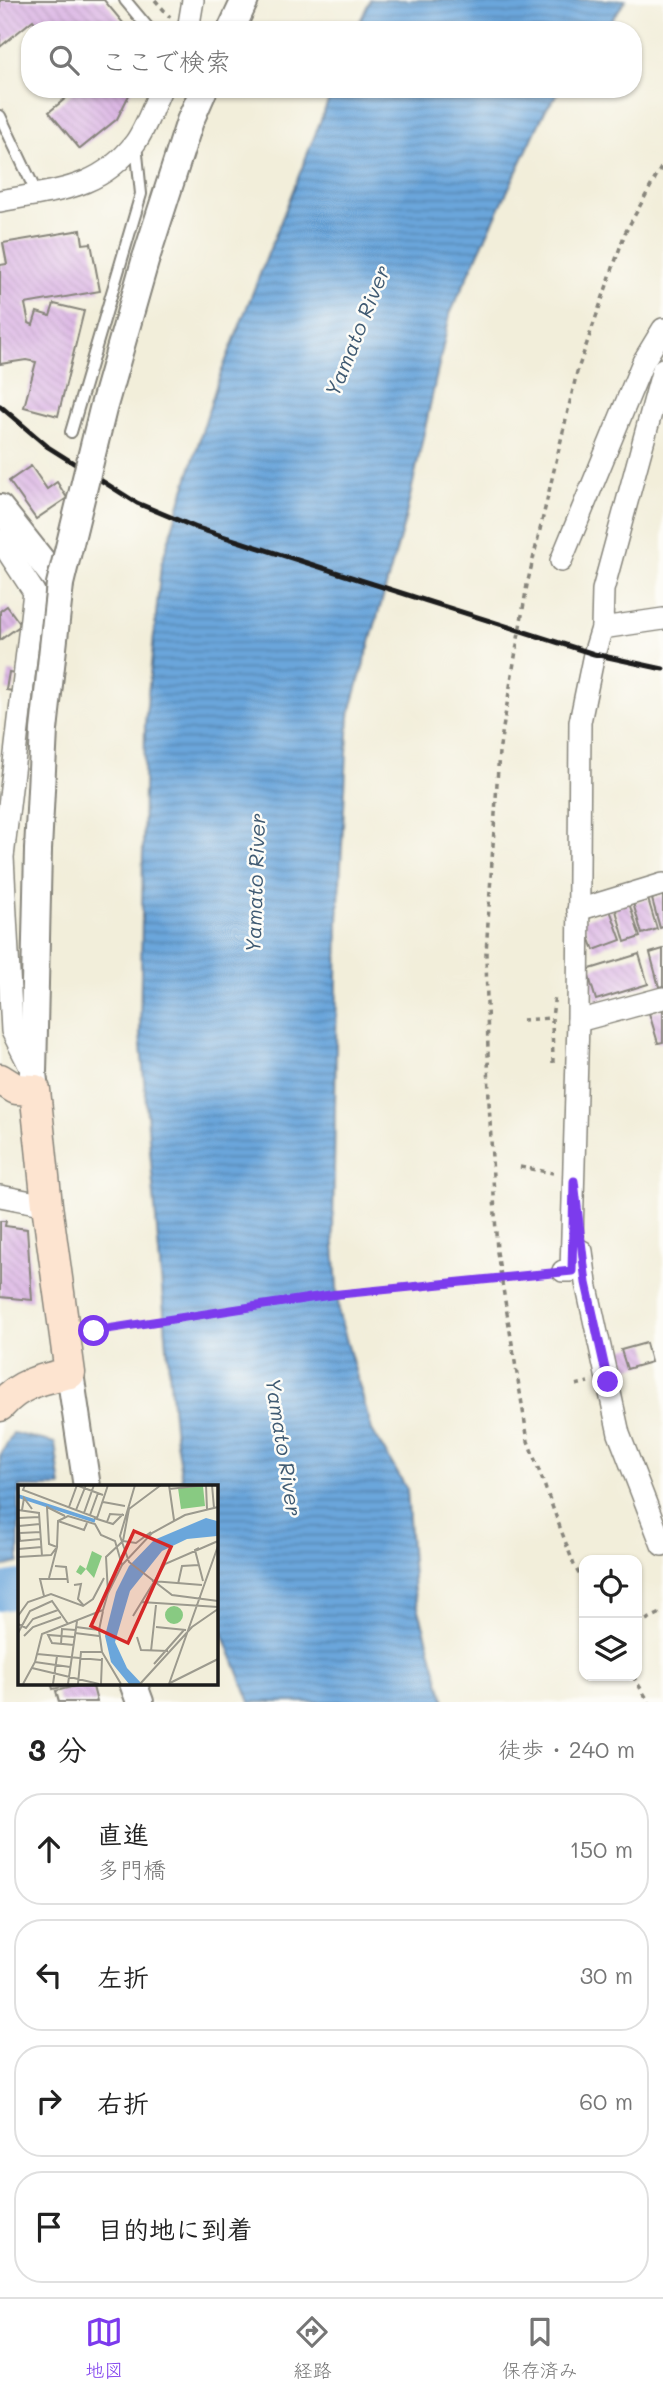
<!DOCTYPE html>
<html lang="ja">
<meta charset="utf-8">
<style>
:root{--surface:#fff;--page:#f2f2f2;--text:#222;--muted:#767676;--line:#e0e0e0;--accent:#7c3aed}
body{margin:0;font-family:Mali,"Klee One",sans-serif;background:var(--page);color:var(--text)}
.controls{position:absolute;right:21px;bottom:21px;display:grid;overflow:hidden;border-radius:14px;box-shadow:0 2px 5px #0004}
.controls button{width:63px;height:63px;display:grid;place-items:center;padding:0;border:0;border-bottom:2px solid var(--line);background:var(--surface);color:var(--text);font:35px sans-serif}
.stop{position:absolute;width:21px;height:21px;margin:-16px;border:5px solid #7c3aed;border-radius:50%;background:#fff}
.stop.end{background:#7c3aed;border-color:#fff;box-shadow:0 2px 7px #0008}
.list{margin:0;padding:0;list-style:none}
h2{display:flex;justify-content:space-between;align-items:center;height:91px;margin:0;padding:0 28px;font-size:30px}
h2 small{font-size:23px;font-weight:400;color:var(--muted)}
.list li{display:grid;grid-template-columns:46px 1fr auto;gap:21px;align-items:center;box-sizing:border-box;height:112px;margin:0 14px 14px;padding:0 14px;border:2px solid var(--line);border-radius:28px}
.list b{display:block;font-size:26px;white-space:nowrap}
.list p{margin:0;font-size:23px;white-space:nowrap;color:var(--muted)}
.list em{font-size:23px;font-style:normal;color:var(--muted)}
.icon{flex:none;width:38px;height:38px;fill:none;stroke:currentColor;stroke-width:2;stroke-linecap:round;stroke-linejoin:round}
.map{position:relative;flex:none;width:663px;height:1702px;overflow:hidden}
.search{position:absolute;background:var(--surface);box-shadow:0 2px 5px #0004;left:21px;right:21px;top:21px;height:77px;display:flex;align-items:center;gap:18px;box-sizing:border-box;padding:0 24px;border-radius:28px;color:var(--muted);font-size:26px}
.sheet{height:595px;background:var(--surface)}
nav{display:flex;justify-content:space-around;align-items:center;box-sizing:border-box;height:98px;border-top:2px solid var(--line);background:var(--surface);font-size:19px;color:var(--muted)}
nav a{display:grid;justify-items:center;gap:4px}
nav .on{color:var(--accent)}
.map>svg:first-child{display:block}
.water{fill:url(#water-rules);stroke:#43617c;stroke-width:2}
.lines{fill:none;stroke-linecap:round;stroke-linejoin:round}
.river{stroke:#6aa6db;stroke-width:38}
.building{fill:url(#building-back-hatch)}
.service-casing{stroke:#87857b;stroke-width:14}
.minor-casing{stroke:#87857b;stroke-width:24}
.tertiary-casing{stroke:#87857b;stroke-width:30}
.secondary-casing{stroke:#87857b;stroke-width:33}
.path{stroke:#87857b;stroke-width:3.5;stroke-dasharray:5 5;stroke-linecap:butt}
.service{stroke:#fff;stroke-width:10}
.minor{stroke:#fff;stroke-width:21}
.tertiary{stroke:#fff;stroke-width:26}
.secondary{stroke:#fde4d0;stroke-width:30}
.rail{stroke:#1c1c1c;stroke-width:5}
.tertiary-bridge-casing{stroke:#87857b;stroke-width:30;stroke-linecap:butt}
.path-bridge{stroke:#87857b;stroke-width:3.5;stroke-dasharray:5 5;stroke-linecap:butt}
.tertiary-bridge{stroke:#fff;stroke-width:26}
.route{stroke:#7c3aed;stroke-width:9}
.labels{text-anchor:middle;stroke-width:5;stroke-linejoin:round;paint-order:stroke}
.water-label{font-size:21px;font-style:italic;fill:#3f5a72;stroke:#fdfcf7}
.inset-river{fill:none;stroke:#6aa6db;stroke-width:3.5}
.inset-road{fill:none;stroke:#9c9a8e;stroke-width:2}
.view{fill:#d62828;fill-opacity:0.15;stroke:#d62828;stroke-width:3.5}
.inset-edge{fill:none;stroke:#1c1c1c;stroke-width:3.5}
</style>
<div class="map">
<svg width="663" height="1702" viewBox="0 0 663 1702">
<defs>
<pattern id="water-rules" width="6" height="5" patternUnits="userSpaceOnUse" patternTransform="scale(1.75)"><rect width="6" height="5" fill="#6aa6db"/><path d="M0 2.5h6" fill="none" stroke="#5686b1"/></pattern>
<pattern id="building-back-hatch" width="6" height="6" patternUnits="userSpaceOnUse" patternTransform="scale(1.75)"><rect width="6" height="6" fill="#d9b1e3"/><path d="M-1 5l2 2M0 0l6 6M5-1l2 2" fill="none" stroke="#ba98c2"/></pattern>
</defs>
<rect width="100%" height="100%" fill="#fdfcf7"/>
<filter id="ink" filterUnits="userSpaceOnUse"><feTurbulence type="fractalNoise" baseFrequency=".0143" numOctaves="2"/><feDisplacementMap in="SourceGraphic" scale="14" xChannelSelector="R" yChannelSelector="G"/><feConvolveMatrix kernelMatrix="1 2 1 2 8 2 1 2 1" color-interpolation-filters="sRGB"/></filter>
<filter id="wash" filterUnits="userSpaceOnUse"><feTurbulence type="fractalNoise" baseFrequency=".00686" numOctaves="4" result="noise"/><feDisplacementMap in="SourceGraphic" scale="28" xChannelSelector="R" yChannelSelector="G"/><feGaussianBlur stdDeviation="1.57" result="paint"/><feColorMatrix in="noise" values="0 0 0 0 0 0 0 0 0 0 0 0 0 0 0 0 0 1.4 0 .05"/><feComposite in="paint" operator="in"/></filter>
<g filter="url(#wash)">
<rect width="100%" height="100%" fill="#f2eeda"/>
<g class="water">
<polygon points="370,0 626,0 604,30 356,30"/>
<polygon points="333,89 561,89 545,111 450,314 405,520 349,716 338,921 333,1231 339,1314 372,1430 407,1489 414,1592 445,1702 250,1702 215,1613 215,1487 183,1487 174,1428 140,1034 145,724 161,565 217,383"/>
<polygon points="13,1433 55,1443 61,1487 19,1487 19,1563 0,1567 0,1456"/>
</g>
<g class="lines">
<polyline class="river" points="0,1592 19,1589"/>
</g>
<g id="blocks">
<g class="building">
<polygon points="0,0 104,0 129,30 41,30 33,20 0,47"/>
<polygon points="77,89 132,89 117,119 80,149 49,112"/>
<polygon points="81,230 83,244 91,243 100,291 25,304 29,323 33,325 37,312 50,316 54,304 84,311 58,416 24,407 36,362 26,360 0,364 0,265 7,264 3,243"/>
<polygon points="31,466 47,489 57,482 67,498 36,519 9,481"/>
<polygon points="7,606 21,625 0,640 0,611"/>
<polygon points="9,672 16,673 13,691 6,690"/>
<polygon points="663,895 663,927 660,928 652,899"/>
<polygon points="648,899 657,929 642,934 633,903"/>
<polygon points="629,903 640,937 625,942 615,907"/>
<polygon points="610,910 621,940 594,950 583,920"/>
<polygon points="663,949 663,986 659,987 650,953"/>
<polygon points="639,954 648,984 596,1000 587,970"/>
<polygon points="663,1009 663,1042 658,1043 649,1013"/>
<polygon points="0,1221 6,1221 5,1226 27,1229 32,1300 0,1297"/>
<polygon points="646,1343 651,1362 627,1369 621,1350"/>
<polygon points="51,1683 73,1683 73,1684 53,1689"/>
<polygon points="87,1683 92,1683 97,1702 59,1702 56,1691"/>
</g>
</g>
</g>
<g filter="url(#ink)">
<use href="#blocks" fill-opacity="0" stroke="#87857b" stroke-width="2"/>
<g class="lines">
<defs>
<g id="service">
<polyline points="125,0 150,30"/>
<polyline points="0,116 37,194"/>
<polyline points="71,432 141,194 136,144"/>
</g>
<g id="minor">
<polyline points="188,30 193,0"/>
<path d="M0 201C55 190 98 191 135 143 146 128 153 106 161 89"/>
<polyline points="0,540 34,592 3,857 12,1031 33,1073"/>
<polyline points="561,561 643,362 663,329"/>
<polyline points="602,628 663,619"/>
<polyline points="578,910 663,884"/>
<polyline points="578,1021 663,998"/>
<polyline points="0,1196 47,1205"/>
<polyline points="582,1251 586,1283 619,1434 662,1545"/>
<polyline points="563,1271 571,1271 578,1021 580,722 594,654 602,628 603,590 663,369"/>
</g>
<g id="tertiary">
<polyline points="231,30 245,0"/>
<polyline points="146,258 190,121 204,89"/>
<polyline points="0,508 60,584"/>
<polyline points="35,1090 33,1073 38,850"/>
<polyline points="70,1373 87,1487"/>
<polyline points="133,1683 140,1702"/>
</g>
<path id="secondary" d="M0 1079 16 1089 35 1090 47 1205 70 1373C42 1379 20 1383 0 1406"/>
</defs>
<use href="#service" class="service-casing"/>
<use href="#minor" class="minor-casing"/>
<use href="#tertiary" class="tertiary-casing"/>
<use href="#secondary" class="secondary-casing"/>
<g class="path">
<polyline points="155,0 170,17"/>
<polyline points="522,1020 551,1018"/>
<polyline points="553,1063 552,1018 555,994"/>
<polyline points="520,1167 553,1173"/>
<polyline points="576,1385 588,1382"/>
<polyline points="584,1583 574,1565 528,1441 497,1252 489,1102 486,953 499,752 527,585 577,372 625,233 663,164"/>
<polyline points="637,1624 663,1612"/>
<polyline points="633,1676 649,1702"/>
</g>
<use href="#service" class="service"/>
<use href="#minor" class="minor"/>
<use href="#tertiary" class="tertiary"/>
<use href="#secondary" class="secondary"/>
<polyline class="rail" points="0,406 48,447 137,503 197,528 594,654 663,669"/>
<defs>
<polyline id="tertiary-bridge" points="38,850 44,730 60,584 103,409 146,258"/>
</defs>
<use href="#tertiary-bridge" class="tertiary-bridge-casing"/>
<polyline class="path-bridge" points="94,1331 330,1295 563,1271"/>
<use href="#tertiary-bridge" class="tertiary-bridge"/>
</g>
</g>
<g class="lines" filter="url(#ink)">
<polyline class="route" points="94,1331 330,1295 572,1271 574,1181 586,1283 608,1382"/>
</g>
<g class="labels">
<g class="water-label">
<text transform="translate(358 331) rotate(-68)" y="7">Yamato River</text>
<text transform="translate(256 883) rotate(-88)" y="7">Yamato River</text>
<text transform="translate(283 1447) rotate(81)" y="7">Yamato River</text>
</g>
</g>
<g transform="translate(18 1485)">
<rect width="200" height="200" fill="#f2eeda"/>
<path d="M185 1 187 21 163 24 160 3ZM147 130a9 9 0 1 1 18 0a9 9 0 1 1-18 0Z" fill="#88ca82"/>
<path d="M74 66 84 71 76 93 68 84 63 90 58 87 62 80 68 84Z" fill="#88ca82"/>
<path d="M188 33 199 36V51L169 54 144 66 112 106 97 157 109 183 124 199H111L93 177 87 151 98 107 111 81 136 55Z" fill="#6aa6db"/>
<path class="inset-river" d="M0 11 77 36"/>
<path class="inset-road" d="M7 0 5 5 79 33 90 0M58 0 85 10M117 0 102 51 111 77 154 110 200 116M151 0 156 35M194 0 196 23M151 4 188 0 189 24M85 17 107 21M51 22 59 0M0 25 21 28 24 71M4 25 6 13 14 24M58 25 68 0M66 28 76 0M0 30 2 56M72 30 80 8M0 33 22 32M76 33 95 39 105 29M40 36 66 45 69 38M89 37 92 29 106 30M1 41 22 39M2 48 23 47M1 56 23 54M105 56 118 58 133 47M181 63 177 65 185 96M0 64 24 62M0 72 33 70 39 62 40 36 50 31 77 39 83 50 97 56 104 80M37 81 48 82 50 98M31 93 39 62 31 59 29 22 47 31M134 96 184 100M160 99 164 81 181 80M56 100 63 99 60 114 66 121M90 108 104 80 134 48 167 30 200 22M26 111 22 94H49M123 117 200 122M85 126 81 145 84 167 103 199M0 131 10 117 33 109 65 121 75 114 86 93M115 131 147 79 200 56M0 139 8 143 15 134 40 125M58 142 81 145M138 142 168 145M0 148 12 126 34 116 50 139M57 148 81 151M6 151 15 142 43 132M119 152 123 165 150 166M43 159 44 144 58 145M56 160 34 158 30 150 56 152M133 166 138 120M19 169 83 175M17 177 52 182M136 179 166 145M14 183 81 199M152 198 200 174M5 199 17 177 24 149 85 125 90 108 88 72 105 56 111 24 143 0M35 199 39 171M50 199 59 136M60 199 63 167H84M83 199 84 173M122 199 174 142 200 124M151 199 200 61"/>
<path class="view" d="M116 46 153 62 110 158 73 141Z"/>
<rect width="200" height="200" class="inset-edge"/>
</g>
</svg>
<div class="controls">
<button><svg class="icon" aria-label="locate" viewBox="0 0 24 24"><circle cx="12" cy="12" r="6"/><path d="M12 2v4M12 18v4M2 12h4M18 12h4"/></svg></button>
<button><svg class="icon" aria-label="layers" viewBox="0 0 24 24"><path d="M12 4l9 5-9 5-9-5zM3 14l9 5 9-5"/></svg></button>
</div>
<div class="stop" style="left:94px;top:1331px"></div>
<div class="stop end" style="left:608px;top:1382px"></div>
<div class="search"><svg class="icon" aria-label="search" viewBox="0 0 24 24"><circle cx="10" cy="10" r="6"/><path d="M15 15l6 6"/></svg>ここで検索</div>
</div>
<section class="sheet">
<h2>3 分<small>徒歩 · 240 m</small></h2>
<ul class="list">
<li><svg class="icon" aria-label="ahead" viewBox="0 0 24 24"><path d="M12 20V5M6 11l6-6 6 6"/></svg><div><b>直進</b><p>多門橋</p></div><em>150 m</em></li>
<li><svg class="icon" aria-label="left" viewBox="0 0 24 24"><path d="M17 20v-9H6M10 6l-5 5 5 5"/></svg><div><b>左折</b></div><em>30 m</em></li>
<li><svg class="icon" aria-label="right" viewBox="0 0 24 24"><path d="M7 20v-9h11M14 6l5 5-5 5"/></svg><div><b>右折</b></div><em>60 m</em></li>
<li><svg class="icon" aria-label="arrive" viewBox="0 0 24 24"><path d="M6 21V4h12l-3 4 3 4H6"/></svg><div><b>目的地に到着</b></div></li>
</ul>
</section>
<nav>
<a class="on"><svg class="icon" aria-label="map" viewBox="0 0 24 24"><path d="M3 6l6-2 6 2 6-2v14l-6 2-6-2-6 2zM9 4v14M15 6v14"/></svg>地図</a>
<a><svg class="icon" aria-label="directions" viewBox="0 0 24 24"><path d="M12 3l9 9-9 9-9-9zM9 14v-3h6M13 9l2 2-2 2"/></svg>経路</a>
<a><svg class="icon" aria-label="saved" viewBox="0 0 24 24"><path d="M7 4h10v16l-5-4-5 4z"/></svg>保存済み</a>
</nav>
